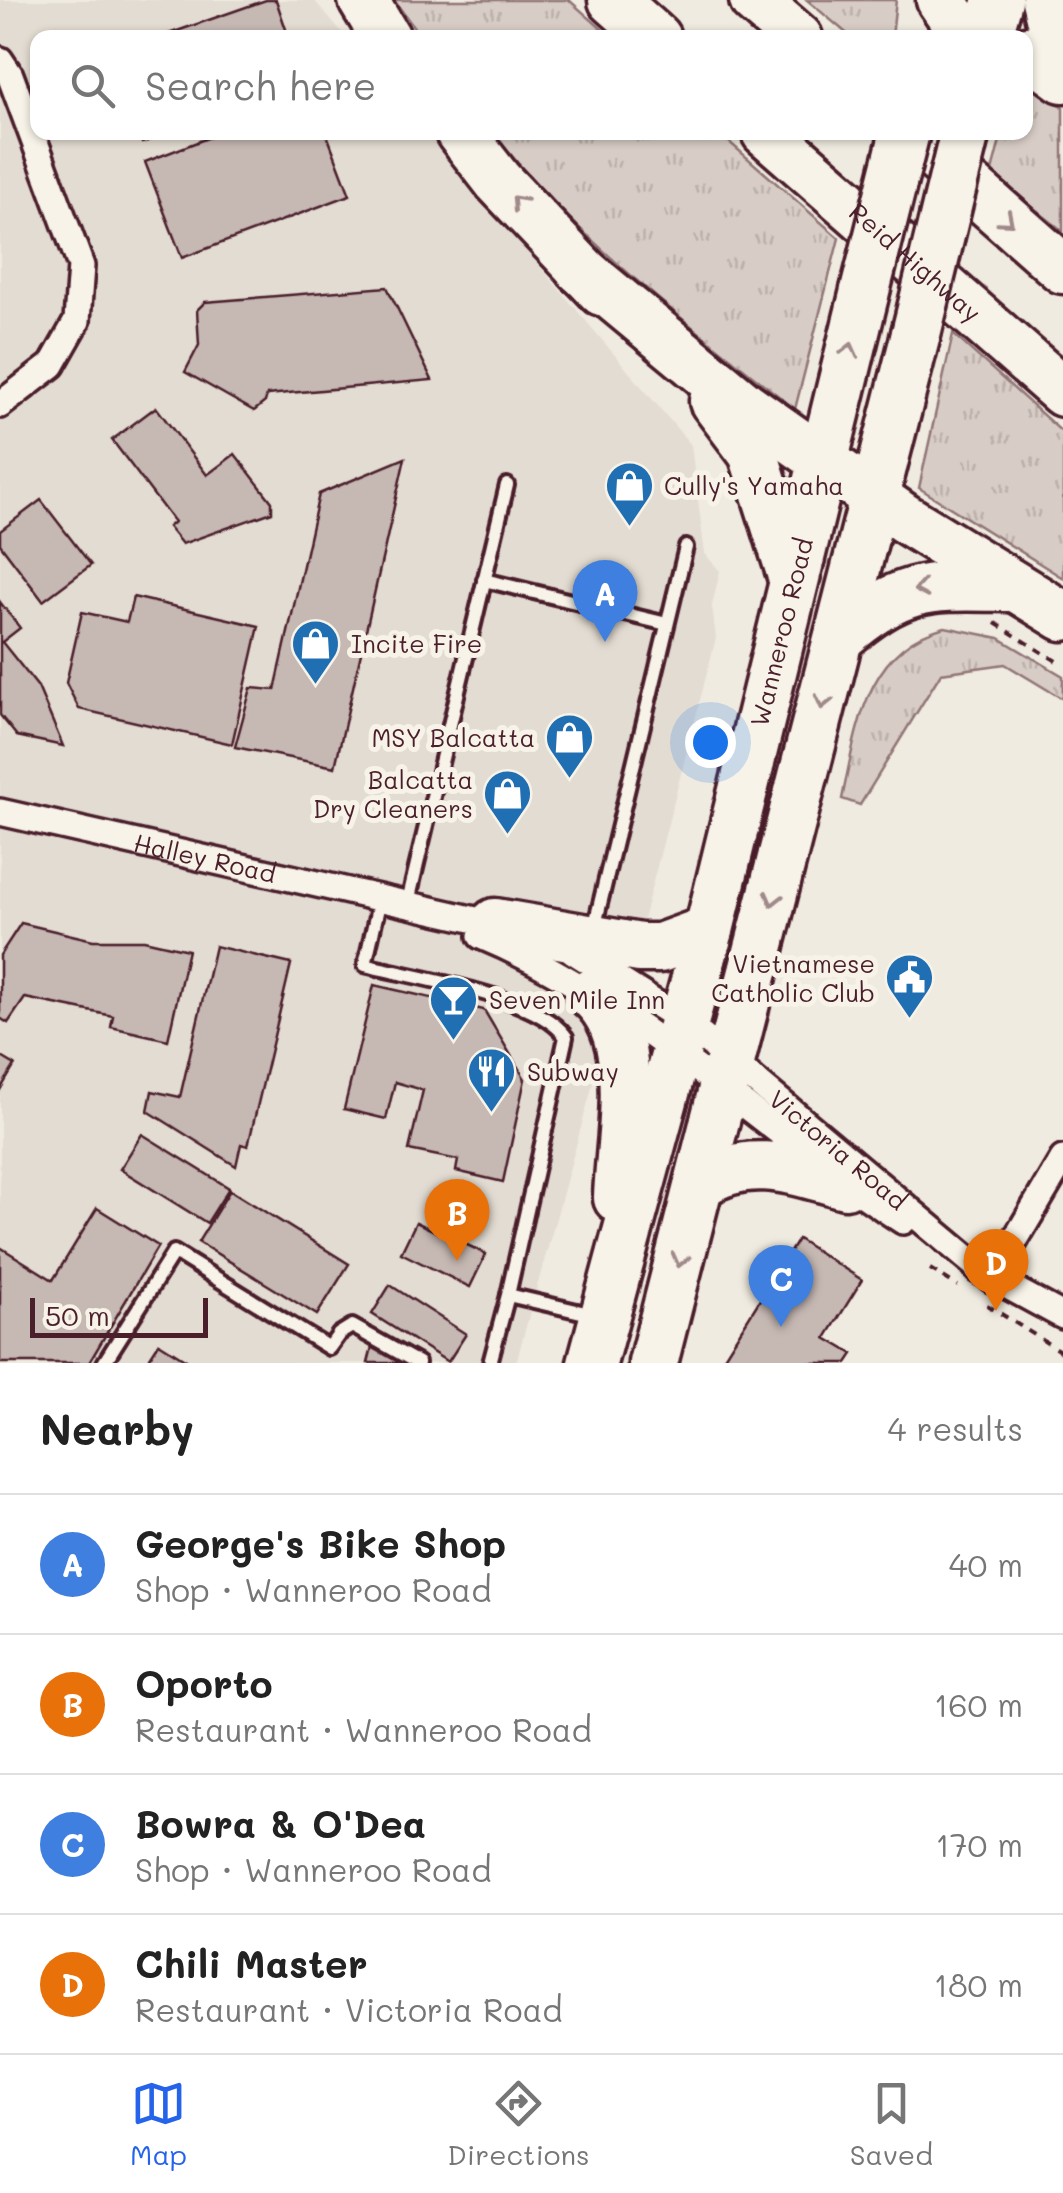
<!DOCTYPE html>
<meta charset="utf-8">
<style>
:root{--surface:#fff;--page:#f2f2f2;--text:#222;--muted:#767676;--line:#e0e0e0;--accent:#2563eb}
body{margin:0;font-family:Mali,sans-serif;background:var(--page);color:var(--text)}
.scale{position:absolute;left:30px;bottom:25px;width:178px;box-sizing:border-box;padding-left:10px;border:5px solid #4a1f2b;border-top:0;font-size:28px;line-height:35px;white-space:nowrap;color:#4a1f2b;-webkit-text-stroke:8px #f7f3e8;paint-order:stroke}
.you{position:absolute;left:710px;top:742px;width:35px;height:35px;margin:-25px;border:8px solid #fff;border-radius:50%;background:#1a73e8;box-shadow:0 0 0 15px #1a73e833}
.badge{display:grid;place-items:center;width:65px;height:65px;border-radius:50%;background:var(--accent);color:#fff;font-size:32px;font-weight:700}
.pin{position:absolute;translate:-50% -82px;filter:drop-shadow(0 2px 5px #0008)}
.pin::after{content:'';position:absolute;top:52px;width:35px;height:30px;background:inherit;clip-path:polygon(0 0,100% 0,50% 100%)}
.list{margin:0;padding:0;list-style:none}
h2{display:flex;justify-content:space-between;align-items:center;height:130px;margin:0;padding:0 40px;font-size:42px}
h2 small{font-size:32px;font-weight:400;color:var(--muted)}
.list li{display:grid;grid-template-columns:65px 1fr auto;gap:30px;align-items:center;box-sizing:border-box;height:140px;padding:0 40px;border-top:2px solid var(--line)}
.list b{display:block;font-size:38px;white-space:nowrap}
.list p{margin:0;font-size:32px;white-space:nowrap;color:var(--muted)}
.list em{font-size:32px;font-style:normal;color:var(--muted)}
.icon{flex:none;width:55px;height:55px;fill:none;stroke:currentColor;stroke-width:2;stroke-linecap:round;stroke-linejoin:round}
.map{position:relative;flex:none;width:1063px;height:1363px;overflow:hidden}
.search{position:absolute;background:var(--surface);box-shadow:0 2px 8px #0004;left:30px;right:30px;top:30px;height:110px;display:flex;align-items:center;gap:25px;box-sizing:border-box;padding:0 35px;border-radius:20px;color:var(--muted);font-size:38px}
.sheet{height:690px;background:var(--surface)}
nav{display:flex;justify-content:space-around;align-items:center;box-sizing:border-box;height:140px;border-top:2px solid var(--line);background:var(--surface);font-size:28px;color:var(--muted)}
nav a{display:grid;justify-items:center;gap:5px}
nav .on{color:var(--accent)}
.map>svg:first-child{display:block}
.built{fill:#e3dcd2}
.grass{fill:url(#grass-tufts);stroke:#917678;stroke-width:2.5}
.building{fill:#c6b8b3;stroke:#4a1f2b;stroke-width:2.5}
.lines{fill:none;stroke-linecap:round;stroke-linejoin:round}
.lane-casing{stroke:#4a1f2b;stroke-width:20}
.street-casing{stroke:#4a1f2b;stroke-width:32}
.highway-casing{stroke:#4a1f2b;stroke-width:55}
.path{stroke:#4a1f2b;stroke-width:4;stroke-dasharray:8 8;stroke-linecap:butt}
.lane{stroke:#f7f3e8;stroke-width:12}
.street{stroke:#f7f3e8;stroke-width:25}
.highway{stroke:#f7f3e8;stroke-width:48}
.highway-bridge-casing{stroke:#4a1f2b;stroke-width:55;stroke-linecap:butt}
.highway-bridge{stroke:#f7f3e8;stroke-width:48}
.oneway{stroke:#a0898a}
.labels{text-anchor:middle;stroke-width:10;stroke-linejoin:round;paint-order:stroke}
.street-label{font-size:25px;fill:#4a1f2b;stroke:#f7f3e8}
.poi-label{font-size:25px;fill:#4a1f2b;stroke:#f7f3e8;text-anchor:start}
</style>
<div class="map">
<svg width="1063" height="1363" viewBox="0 0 1063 1363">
<defs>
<pattern id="grass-tufts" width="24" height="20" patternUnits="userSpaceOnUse" patternTransform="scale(2.5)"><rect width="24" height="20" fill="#d8cdc6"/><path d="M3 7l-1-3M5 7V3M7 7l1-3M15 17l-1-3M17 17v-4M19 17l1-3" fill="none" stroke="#bbb0aa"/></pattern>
</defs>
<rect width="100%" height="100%" fill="#f0ebe0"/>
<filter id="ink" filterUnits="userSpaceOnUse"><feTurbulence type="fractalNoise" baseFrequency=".01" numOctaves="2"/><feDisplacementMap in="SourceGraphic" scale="20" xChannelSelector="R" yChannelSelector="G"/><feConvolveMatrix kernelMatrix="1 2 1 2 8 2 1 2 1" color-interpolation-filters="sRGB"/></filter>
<g filter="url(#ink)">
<polygon class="built" points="0,0 314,0 346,37 38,38 38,132 427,133 691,445 705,554 720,571 712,606 716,638 640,932 635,932 516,1363 0,1363"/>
<g class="grass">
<polygon points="394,0 569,0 611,37 421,37"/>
<polygon points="807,0 896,0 892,37 851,37"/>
<polygon points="1034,85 1063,107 1063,231 991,175 1002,133 1026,132 1026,89"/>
<path d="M493 133H719L839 238 795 409C689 325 577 240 493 133Z"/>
<polygon points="953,334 1063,433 1063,578 919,488"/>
<path d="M945 627 999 638 1063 676V699L1005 664 941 673 860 805 842 799C857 729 865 648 945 627Z"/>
</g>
<g class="building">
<polygon points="266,0 276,0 289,38 157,38"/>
<polygon points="138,132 173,132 142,143"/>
<polygon points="223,132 326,132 350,195 182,258 145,162"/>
<polygon points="387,287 432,380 267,395 265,402 254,411 185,372 199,345 197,310 205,302"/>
<polygon points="156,407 207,475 235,454 272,502 272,512 182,544 168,527 174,522 112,440"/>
<polygon points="405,458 335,767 235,747 251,688 275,690 319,494"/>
<polygon points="41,500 91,565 43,601 0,544 0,531"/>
<polygon points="133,597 259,626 232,744 79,709 66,683 82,612 127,622"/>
<polygon points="0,602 20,628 2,642 38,687 63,746 17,736 0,715"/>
<polygon points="21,923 93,940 144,940 188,950 168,1040 111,1027 113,1016 25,998 8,1023 0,1018 0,955"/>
<polygon points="215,946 291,964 248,1146 241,1144 236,1166 148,1111 152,1091 180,1097"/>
<polygon points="374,985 484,1010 525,1079 503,1182 456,1171 458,1160 409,1150 423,1090 395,1082 386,1119 344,1109"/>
<polygon points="0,1056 15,1065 0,1090"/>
<polygon points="142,1134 229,1188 207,1223 120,1169"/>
<polygon points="230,1190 349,1264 317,1315 198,1242"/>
<polygon points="97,1208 158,1246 89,1363 0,1363 0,1247 53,1280"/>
<polygon points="416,1222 445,1236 452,1222 466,1229 461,1242 486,1254 470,1287 401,1253"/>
<polygon points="798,1239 862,1280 826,1338 853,1354 847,1363 726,1363 722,1360"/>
<polygon points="390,1285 466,1334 448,1362 372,1314"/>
<polygon points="374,1339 414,1363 368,1363"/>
<polygon points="159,1343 191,1363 146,1363"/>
</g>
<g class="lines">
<defs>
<g id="lane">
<polyline points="484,580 667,624"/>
<path d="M380 899 365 965C415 978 537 995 566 1037L508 1295"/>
<polyline points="407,906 507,485"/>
<polyline points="593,933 686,547"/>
<polyline points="104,1363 174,1252 329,1348 339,1334 352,1326 418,1363"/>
<polyline points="490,1363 508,1295 594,1315"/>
</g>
<g id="street">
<polyline points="0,60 10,75 81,266 77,321 52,365 0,405"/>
<path id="s1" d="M0 812 502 926"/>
<path d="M481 936C638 1001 761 1130 903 1221"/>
<path id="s2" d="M573 951 685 1022 992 1279"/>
<polyline points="978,1270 1063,1316"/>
<polyline points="992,1279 1063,1159"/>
</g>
<g id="highway">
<polyline points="363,0 386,38"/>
<polyline points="613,0 656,38"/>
<polyline points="754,0 798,38"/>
<polyline points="941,0 967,38"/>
<polyline points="1046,0 1052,25 1063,44"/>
<polyline points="987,38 998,0"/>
<polyline points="1026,51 1063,78"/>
<polyline points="460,132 498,181 602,291"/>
<path id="s3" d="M766 132 1063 392"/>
<polyline points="908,132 1063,269"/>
<polyline points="580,269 744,405 904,518 1063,616"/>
<polyline points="714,401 753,453 793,579"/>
<path d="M839 638C905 580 931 586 1014 587"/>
<polyline points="495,923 640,948 660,948 709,930"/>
<path d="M591 994C643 1037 620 1137 618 1198"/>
<path d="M700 1184C747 1152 795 1170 845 1184"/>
<path id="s4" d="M592 1363 709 930 865 291"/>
<polyline points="653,1363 916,334"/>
</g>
</defs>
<use href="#lane" class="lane-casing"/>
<use href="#street" class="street-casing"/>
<use href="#highway" class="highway-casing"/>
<g class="path">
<polyline points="995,623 1063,665"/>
<polyline points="930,1269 958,1286"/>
<polyline points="987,1305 1063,1353"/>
</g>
<use href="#lane" class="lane"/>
<use href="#street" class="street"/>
<use href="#highway" class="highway"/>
<defs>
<g id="highway-bridge">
<polyline points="865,291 905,132"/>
<polyline points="916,334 965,132"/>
</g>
</defs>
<use href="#highway-bridge" class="highway-bridge-casing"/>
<use href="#highway-bridge" class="highway-bridge"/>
</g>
<defs><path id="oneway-chevron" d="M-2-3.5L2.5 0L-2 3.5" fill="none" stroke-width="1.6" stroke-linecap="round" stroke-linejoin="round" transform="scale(2.5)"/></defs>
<g class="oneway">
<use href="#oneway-chevron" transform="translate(518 202) rotate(-133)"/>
<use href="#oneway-chevron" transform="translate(1007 220) rotate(41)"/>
<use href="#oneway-chevron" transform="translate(850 350) rotate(-76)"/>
<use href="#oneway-chevron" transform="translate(921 589) rotate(170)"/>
<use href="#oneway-chevron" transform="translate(823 702) rotate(104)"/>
<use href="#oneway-chevron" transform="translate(773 899) rotate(104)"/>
<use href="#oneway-chevron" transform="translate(680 1260) rotate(104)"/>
</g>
</g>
<defs>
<symbol id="shop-pin" viewBox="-11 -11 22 30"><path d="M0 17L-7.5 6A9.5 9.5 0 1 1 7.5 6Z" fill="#1f6fb2" stroke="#f7f3e8"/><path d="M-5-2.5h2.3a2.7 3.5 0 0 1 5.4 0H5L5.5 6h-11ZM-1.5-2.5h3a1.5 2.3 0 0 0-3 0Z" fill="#fff"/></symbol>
<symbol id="civic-pin" viewBox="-11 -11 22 30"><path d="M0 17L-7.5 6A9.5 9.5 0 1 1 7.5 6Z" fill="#1f6fb2" stroke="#f7f3e8"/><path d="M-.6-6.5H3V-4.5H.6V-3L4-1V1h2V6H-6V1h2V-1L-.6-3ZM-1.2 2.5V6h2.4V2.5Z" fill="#fff"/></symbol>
<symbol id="bar-pin" viewBox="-11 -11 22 30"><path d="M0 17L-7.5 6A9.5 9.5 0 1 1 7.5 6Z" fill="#1f6fb2" stroke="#f7f3e8"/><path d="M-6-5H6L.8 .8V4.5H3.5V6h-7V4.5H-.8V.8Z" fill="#fff"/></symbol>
<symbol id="restaurant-pin" viewBox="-11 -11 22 30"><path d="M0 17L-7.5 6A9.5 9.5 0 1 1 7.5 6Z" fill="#1f6fb2" stroke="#f7f3e8"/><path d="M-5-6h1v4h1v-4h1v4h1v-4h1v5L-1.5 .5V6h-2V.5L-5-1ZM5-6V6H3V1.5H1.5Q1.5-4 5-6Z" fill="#fff"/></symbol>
</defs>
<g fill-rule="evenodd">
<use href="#shop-pin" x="602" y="458" width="55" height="75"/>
<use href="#shop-pin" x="288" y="616" width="55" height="75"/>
<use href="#shop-pin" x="542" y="710" width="55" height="75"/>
<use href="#shop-pin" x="480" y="766" width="55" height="75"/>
<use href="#civic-pin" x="882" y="950" width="55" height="75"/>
<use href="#bar-pin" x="426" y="972" width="55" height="75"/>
<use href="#restaurant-pin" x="464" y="1044" width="55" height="75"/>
</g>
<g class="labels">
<g class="street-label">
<text dy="9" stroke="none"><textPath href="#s3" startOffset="198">Reid Highway</textPath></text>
<text dy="9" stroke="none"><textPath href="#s4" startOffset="755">Wanneroo Road</textPath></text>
<text dy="9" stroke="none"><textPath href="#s1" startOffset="210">Halley Road</textPath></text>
<text dy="9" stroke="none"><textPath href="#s2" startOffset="332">Victoria Road</textPath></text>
</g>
<g class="poi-label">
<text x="664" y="495">Cully's Yamaha</text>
<text x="351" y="653">Incite Fire</text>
<text x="535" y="747" text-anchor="end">MSY Balcatta</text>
<text x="473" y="789" text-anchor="end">Balcatta<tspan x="473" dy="29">Dry Cleaners</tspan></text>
<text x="875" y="973" text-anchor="end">Vietnamese<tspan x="875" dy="29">Catholic Club</tspan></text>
<text x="489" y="1009">Seven Mile Inn</text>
<text x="527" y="1081">Subway</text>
</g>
</g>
</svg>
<div class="scale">50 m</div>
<div class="you"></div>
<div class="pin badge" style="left:605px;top:642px;background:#3f7fe0">A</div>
<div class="pin badge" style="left:457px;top:1261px;background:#e8710a">B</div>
<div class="pin badge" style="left:781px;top:1327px;background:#3f7fe0">C</div>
<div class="pin badge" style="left:996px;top:1311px;background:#e8710a">D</div>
<div class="search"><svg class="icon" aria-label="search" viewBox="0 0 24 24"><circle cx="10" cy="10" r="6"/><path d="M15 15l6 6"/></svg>Search here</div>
</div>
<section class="sheet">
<h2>Nearby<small>4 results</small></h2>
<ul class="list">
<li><span class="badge" style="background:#3f7fe0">A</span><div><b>George's Bike Shop</b><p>Shop · Wanneroo Road</p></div><em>40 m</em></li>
<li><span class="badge" style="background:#e8710a">B</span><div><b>Oporto</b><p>Restaurant · Wanneroo Road</p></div><em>160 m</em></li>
<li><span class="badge" style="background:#3f7fe0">C</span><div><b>Bowra &amp; O'Dea</b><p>Shop · Wanneroo Road</p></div><em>170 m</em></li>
<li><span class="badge" style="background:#e8710a">D</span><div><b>Chili Master</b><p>Restaurant · Victoria Road</p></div><em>180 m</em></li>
</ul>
</section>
<nav>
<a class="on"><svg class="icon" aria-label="map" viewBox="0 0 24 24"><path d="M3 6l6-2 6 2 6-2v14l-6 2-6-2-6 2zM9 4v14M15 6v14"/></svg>Map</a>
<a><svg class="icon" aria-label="directions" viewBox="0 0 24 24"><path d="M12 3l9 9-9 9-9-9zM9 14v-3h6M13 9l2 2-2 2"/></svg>Directions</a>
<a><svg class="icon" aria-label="saved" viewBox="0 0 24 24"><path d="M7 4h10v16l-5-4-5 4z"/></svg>Saved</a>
</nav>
